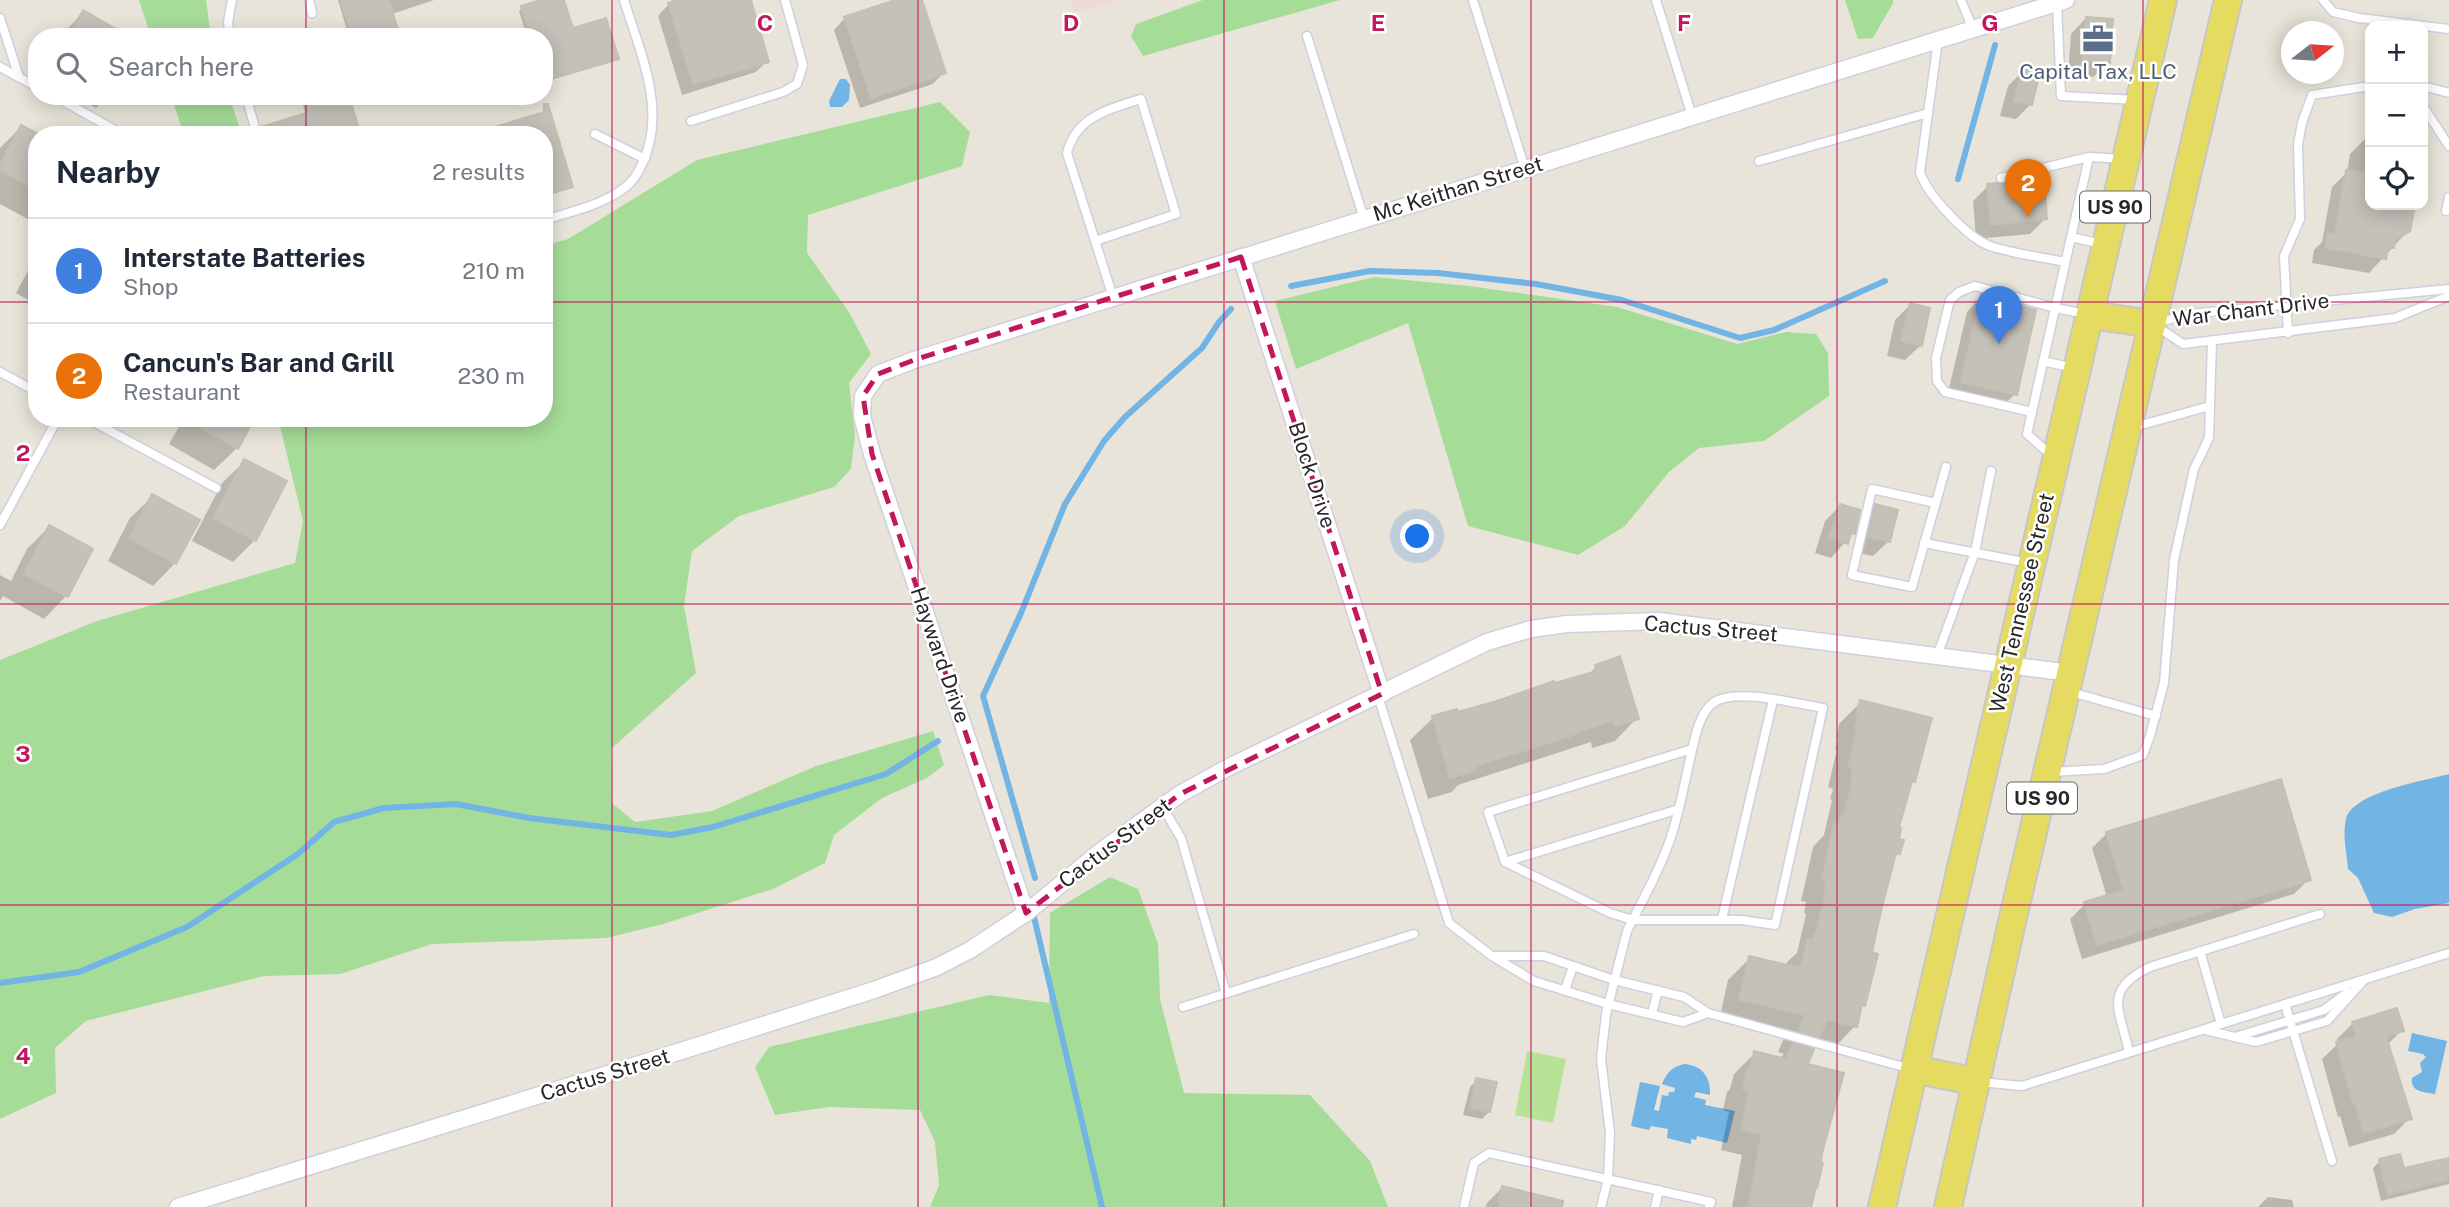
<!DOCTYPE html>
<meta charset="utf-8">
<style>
:root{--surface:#fff;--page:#f6f6f7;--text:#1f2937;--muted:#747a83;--line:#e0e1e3;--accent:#db2777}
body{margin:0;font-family:"Public Sans",sans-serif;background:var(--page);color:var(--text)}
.controls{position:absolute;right:21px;top:21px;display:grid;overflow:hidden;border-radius:14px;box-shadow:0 4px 18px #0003}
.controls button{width:63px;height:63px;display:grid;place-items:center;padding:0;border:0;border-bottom:2px solid var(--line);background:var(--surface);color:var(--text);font:35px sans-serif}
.compass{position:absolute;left:2281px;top:21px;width:63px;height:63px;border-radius:50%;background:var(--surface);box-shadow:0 4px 18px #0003;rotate:73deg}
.you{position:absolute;left:1418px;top:537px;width:24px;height:24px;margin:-18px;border:5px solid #fff;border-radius:50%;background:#1a73e8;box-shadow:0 0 0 10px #1a73e833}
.badge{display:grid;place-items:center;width:46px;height:46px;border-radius:50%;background:var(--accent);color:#fff;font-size:23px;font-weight:700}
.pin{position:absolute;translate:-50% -58px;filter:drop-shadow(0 2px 4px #0008)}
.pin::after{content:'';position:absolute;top:37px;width:24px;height:21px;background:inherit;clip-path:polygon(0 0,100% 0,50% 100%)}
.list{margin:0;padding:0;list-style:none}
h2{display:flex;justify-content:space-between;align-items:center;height:91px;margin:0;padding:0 28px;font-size:30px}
h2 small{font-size:23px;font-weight:400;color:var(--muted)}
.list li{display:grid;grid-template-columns:46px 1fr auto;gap:21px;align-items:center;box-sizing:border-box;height:105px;padding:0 28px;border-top:2px solid var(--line)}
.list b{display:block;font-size:26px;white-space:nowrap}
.list p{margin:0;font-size:23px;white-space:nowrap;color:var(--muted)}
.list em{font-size:23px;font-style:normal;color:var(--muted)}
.icon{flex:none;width:38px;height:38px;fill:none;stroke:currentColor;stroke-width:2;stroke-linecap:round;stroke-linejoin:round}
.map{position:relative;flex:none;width:2449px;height:1207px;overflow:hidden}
.search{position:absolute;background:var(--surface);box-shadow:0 4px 18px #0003;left:28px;top:28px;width:525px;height:77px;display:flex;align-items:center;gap:18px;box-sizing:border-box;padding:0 24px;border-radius:28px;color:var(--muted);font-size:26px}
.panel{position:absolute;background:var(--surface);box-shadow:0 4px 18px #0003;left:28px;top:126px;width:525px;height:301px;border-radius:28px}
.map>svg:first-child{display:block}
.medical{fill:#efd9d6}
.green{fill:#a5dc98}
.pitch{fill:#b6e395}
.water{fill:#72b4e4}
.shadow{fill:#0003}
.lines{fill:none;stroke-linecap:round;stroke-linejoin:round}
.stream{stroke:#72b4e4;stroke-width:6}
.building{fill:#c4c1b9;stroke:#c3c0b3;stroke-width:2}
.service-casing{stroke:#cecfdf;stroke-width:11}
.minor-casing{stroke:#cecfdf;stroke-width:19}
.primary-casing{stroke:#c7c7c7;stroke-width:30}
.service{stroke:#fff;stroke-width:8}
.minor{stroke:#fff;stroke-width:16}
.primary{stroke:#e5db61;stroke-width:26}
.marked{fill:none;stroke:#c2185b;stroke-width:5;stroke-dasharray:14 9;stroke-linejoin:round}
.grid{fill:none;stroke:#c2185b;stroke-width:2;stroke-opacity:0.55}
.labels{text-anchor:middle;stroke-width:5;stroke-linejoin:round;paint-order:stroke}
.shield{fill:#fff;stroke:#686868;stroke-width:2}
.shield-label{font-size:19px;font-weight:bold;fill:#272727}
.service-label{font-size:21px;fill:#4e5e75;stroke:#fff}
.street-label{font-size:21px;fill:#272727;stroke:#fff}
.grid-label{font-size:23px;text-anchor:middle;font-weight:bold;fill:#c2185b;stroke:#fff;stroke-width:5;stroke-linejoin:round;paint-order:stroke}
</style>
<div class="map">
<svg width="2449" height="1207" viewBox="0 0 2449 1207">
<rect width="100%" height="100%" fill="#e9e4d9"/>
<polygon class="medical" points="1070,0 1117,0 1074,13"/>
<g class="green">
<polygon points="139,0 206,0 211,37 151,37"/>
<polygon points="1203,0 1340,0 1143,56 1131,36 1136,24"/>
<polygon points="1845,0 1893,0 1893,3 1873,38 1858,39"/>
<polygon points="171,96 229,96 242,135 184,135"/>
<polygon points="940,102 970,132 962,166 808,215 807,253 849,312 871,354 849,383 855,435 851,469 834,487 739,516 692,551 684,606 696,673 611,749 612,803 635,822 712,811 816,766 933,731 944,765 927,778 882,798 834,835 825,863 773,889 663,924 606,938 432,944 340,974 264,976 86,1021 55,1048 56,1093 0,1119 0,660 97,621 295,563 303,521 278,418 544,418 544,246 568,239 697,160"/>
<polygon points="1374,277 1469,286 1617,307 1737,344 1786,332 1816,334 1828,353 1829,396 1764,441 1699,448 1669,472 1625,526 1578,555 1468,526 1408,323 1296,369 1275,301"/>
<polygon points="1110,877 1138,889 1158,944 1160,999 1184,1093 1310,1095 1370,1161 1388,1207 930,1207 939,1185 935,1142 920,1110 829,1107 775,1115 755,1067 769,1047 989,995 1049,1003 1050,913"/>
</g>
<polygon class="pitch" points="1527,1051 1566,1059 1553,1123 1515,1115"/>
<g class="water">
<polygon points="840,79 846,79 850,85 849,100 842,107 830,107 829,101"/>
<path d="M2449 774V903L2415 909 2392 917 2374 913 2358 878 2348 869C2347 854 2342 835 2346 819 2353 792 2424 781 2449 774Z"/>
<path d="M2412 1033 2447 1041 2435 1094C2424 1092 2410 1092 2412 1078L2422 1072 2420 1063 2426 1057 2423 1054 2408 1051Z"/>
<path d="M1684 1064C1702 1065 1711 1077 1710 1095L1696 1092 1694 1097 1706 1100 1705 1105 1735 1111 1727 1143 1697 1136 1696 1140 1691 1139V1144L1667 1138 1668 1129 1651 1126 1649 1130 1631 1126 1640 1082 1660 1086 1654 1110 1659 1111 1662 1095 1668 1096 1669 1092H1674L1675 1088 1662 1084C1667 1072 1672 1067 1684 1064Z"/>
</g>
<g class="shadow">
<polygon points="338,0 434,0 392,14 398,37 349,37"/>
<polygon points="546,0 562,0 571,30 617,58 614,61 544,82 544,37 527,37 519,11 522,7"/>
<polygon points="683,0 749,0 767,61 756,72 682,95 658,16 669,4"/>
<polygon points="900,0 920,0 944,72 933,84 860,108 834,30 845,18"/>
<polygon points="83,12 126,37 60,37"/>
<polygon points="2086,18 2109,62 2093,77 2068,75 2071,34"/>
<polygon points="2023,71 2031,104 2016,119 2000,116 2008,86"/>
<polygon points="74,96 108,96 96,108"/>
<polygon points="300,96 347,96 306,115"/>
<polygon points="549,112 571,186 568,189 544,197 544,135 477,135"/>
<polygon points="21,127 37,135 35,223 0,204 0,148"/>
<polygon points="2365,139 2370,140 2370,205 2414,205 2408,231 2369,273 2312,263 2314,250 2322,242 2332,187 2347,172 2350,154"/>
<polygon points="2423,143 2426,146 2423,160"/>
<polygon points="1988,186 2045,219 2030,234 1976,239 1973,201"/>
<polygon points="37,254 37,305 16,293"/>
<polygon points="1982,296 2015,394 2000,409 1947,397 1967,312"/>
<polygon points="1910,305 1921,345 1905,360 1887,356 1895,320"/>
<polygon points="184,418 253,418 237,448 214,470 169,444"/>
<polygon points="245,461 255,540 233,562 192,541 222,483"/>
<polygon points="153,496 198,520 175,563 153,586 108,561 130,518"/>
<polygon points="1840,506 1853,533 1831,558 1815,553 1825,521"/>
<polygon points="1876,506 1889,541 1873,556 1854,552 1861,521"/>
<polygon points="49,527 91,549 66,596 44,619 3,596 0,601 0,575 11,581 27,549"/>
<polygon points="1596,667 1637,718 1615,741 1592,748 1591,742 1458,785 1452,792 1428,799 1410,740 1433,718 1456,714 1588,675"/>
<polygon points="1861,702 1914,781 1908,786 1897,828 1899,853 1892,860 1870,953 1864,1005 1859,1009 1855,1026 1834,1048 1811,1042 1805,1049 1806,1065 1820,1153 1820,1174 1812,1207 1732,1207 1742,1155 1721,1150 1729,1112 1723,1110 1727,1092 1730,1089 1734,1074 1755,1053 1779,1059 1784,1054 1778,1052 1785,1036 1719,1021 1728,980 1750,958 1786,967 1787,962 1797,953 1806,914 1804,913 1806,902 1801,901 1810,861 1813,847 1824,835 1832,800 1830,799 1833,789 1828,787 1837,750 1835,750 1838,738 1836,738 1839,724"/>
<polygon points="2107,833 2309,879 2294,894 2082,959 2070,919 2085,904 2107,897 2092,848"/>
<polygon points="2352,1024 2402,1030 2387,1045 2410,1118 2394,1134 2349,1147 2340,1116 2338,1117 2322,1059 2339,1043 2337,1039"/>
<polygon points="1477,1080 1489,1112 1482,1119 1463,1115 1470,1087"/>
<polygon points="2449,1160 2449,1184 2381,1201 2373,1168 2380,1161 2403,1170"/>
<polygon points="1502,1188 1563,1203 1563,1207 1486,1207 1487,1203"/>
<polygon points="2268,1197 2292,1200 2294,1207 2258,1207"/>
</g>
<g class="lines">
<g class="stream">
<polyline points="1958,179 1995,45"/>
<polyline points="1291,286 1370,271 1438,273 1536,284 1622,300 1740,338 1774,330 1885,281"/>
<polyline points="1035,878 983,696 1021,613 1065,504 1104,441 1125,417 1202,348 1219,322 1231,309"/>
<polyline points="1034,917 1102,1207"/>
<polyline points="0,983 79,972 187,927 298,854 334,822 384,808 456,804 529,818 671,835 713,827 886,774 938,741"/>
</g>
</g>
<g class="building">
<polygon points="341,0 389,0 400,37 352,37"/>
<polygon points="541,0 564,0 573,28 606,18 619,59 544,81 544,37 531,37 521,6"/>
<polygon points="677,0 751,0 769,62 693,84 668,3"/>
<polygon points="895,0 922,0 946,73 871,98 844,17"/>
<polygon points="83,10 130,37 68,37"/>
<polygon points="2086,17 2113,19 2110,63 2082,60"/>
<polygon points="2022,69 2040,73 2032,105 2014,101"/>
<polygon points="304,96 349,96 361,135 263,135 261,127 309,112"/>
<polygon points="544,104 548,104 573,187 544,195 544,135 482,135 482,131 544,112"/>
<polygon points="21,125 37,133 37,190 0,170 0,165"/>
<polygon points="2346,170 2370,174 2370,205 2415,205 2410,231 2395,240 2394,248 2388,247 2386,259 2326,248 2328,233 2335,235"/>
<polygon points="2044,179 2047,219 1991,225 1987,184"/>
<polygon points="1981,294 2036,310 2017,395 1961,382"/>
<polygon points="1910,303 1930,308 1922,346 1901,341"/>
<polygon points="184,418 255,418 238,449"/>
<polygon points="244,459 287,481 256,541 213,518"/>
<polygon points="152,494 200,520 176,564 129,538"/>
<polygon points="1840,504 1860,510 1855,534 1851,533 1848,544 1829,538"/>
<polygon points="1875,504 1898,510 1890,542 1868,537"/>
<polygon points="49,525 93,549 68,597 24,574"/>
<polygon points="1620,656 1639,719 1614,726 1613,721 1580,731 1571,736 1475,766 1476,770 1450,778 1432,716 1457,709 1457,712 1494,702 1554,681 1555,683 1597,671 1595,665"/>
<polygon points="1860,700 1932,718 1915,782 1912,781 1899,827 1901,828 1899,839 1904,840 1900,854 1896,853 1881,911 1872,952 1878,954 1865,1006 1862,1005 1857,1027 1827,1020 1819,1037 1798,1031 1805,1015 1739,1000 1749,956 1801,968 1808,938 1813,940 1817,929 1826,892 1824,892 1827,881 1822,880 1834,824 1839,825 1842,815 1844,816 1853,779 1851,778 1853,768 1848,766 1857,729 1855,728 1858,717 1856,716"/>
<polygon points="2281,779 2311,880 2097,945 2084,902 2124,890 2106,832"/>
<polygon points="2397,1008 2404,1031 2386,1036 2412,1119 2364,1133 2355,1102 2353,1103 2336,1042 2356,1037 2352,1022"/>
<polygon points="1793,1043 1814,1049 1808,1064 1844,1073 1822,1153 1821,1163 1823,1163 1817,1188 1815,1187 1810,1207 1748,1207 1762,1134 1741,1129 1749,1091 1743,1089 1747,1069 1750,1070 1754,1051 1786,1059"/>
<polygon points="1476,1078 1497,1082 1490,1112 1470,1108"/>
<polygon points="2400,1154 2404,1168 2449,1158 2449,1179 2388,1195 2379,1159"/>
<polygon points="1502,1186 1563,1201 1562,1207 1499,1207 1500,1202 1498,1202"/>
</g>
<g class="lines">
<defs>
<g id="service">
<polyline points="309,0 312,13"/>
<polyline points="1473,0 1525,169"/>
<polyline points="1656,0 1692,116"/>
<polyline points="1961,0 1973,29"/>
<polyline points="2323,0 2333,12 2359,18 2449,29"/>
<polyline points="2057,3 2061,96 2136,100"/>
<polyline points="0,18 19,77"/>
<polyline points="1307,36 1364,219"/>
<polyline points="230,37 228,22 232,0"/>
<path d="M1938 40 1920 172C1927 195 1968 238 1990 246 2014 254 2041 257 2065 262"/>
<polyline points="0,67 37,87"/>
<polyline points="2423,86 2449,93"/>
<polyline points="54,96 124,135"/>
<polyline points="246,96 257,135"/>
<polyline points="2423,106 2449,146"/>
<polyline points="691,121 783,92 797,84 803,65 785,0"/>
<polyline points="595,134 645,159"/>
<polyline points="1759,161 1928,113"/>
<polyline points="2001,178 2089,157 2124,159"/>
<polyline points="2449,197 2446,211 2449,211"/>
<path d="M544 220C570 212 598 206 620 191 632 184 638 174 643 162 667 109 640 52 624 0"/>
<polyline points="2071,237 2102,244"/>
<path d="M1095 241 1176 214 1141 99C1108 109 1076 117 1067 153L1113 297"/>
<polyline points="2157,323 2189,314 2449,289"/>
<polyline points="2155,325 2183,344 2395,318 2449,296"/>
<polyline points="2288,333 2284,256 2300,219 2298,144 2302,123 2312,95 2370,86"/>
<polyline points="2043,361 2074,368"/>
<polyline points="0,372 37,392"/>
<polyline points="2032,412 1945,392 1937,381 1936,358 1950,300 1959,292 1975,286 2055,308 2086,314"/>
<polyline points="86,418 216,488"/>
<polyline points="2134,427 2210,406 2212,341"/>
<polyline points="2051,455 2027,434 2089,157"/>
<path d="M1936 503 1872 489 1852 575 1912 587C1923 547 1935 507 1946 467"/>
<polyline points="0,525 58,418"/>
<polyline points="1924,543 2029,563"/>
<polyline points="1937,656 1975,552 1991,471"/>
<polyline points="2071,692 2156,716"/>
<polyline points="1378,696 1449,923 1492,956 1534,981 1608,1004 1683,1022 1708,1013"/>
<polyline points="2051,772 2104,769 2143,755 2150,736 2164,683 2174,560 2194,469 2209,438 2210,406"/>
<polyline points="1162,806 1181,838 1226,993"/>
<polyline points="1505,862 1679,809"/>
<polyline points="1722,919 1773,700"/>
<polyline points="2200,951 2221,1024"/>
<polyline points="1495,956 1544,956 1614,980 1684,997 1708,1013 1911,1069"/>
<polyline points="1565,990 1573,966"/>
<polyline points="2285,1004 2332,1161"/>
<polyline points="1183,1007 1414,934"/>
<polyline points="1652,1014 1658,990"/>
<polyline points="2205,1030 2256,1042 2327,1021 2363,981"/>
<polyline points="2235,1037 2324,1010 2348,992"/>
<path d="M2129 1052C2120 1010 2102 990 2150 967L2320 914"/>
<polyline points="1980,1082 2022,1086 2449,953"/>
<polyline points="1464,1207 1474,1163 1489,1153 1711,1202 1709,1207"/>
<path d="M1601 1207 1608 1179 1610 1133 1601 1059 1606 1014 1627 931C1643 899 1661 868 1672 834 1681 805 1686 775 1693 746 1696 732 1701 712 1713 703 1734 687 1798 704 1823 708L1775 925 1742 920H1633L1610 913 1505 862 1488 812 1692 749"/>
<polyline points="1655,1207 1659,1190"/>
</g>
<g id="minor">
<polyline points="1241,257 1382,694"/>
<polyline points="1026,913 872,454 862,416 863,396 878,374 914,360 2066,0"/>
<polyline points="178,1207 624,1069 874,990 937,967 970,950 1026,913 1100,852 1180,794 1229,767 1487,642 1531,629 1567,624 1659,621 2071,673"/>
</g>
<g id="primary">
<polyline points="2091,315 2152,324"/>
<polyline points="1914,1069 1977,1082"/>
<polyline points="1882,1207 2163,0"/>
<polyline points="1948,1207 2012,922 2228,0"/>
</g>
</defs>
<use href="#service" class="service-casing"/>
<use href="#minor" class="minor-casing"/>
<use href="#primary" class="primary-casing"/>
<use href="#service" class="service"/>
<use href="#minor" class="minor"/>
<use href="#primary" class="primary"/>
</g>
<path class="marked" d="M1241 257 1382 694 1180 794 1026 913 872 454 863 396 878 374 914 360Z"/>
<path class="grid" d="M306 0V37M612 0V1207M918 0V1207M1224 0V1207M1531 0V1207M1837 0V1207M2143 0V1207M306 96V135M0 302H37M544 302H2449M306 418V1207M0 604H2449M0 905H2449"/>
<defs>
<symbol id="office-bare" viewBox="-9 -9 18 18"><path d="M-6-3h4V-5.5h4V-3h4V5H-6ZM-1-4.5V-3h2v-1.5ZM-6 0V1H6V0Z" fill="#5c6f8a" stroke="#fff" stroke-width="2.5" paint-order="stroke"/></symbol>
</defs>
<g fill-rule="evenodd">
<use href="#office-bare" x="2076" y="17" width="44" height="44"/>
</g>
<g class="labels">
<g class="shield">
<rect x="2080" y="191.5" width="70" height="31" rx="5"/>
<rect x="2007" y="782.5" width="70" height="31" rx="5"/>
</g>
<g class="shield-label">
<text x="2115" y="214">US 90</text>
<text x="2042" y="805">US 90</text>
</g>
<g class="service-label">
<text x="2098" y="79">Capital Tax, LLC</text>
</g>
<g class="street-label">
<text transform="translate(1458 189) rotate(-17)" y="7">Mc Keithan Street</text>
<text transform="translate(2251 310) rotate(-7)" y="7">War Chant Drive</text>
<text transform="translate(1312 475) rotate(72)" y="7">Block Drive</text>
<text transform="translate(2022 603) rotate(-77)" y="7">West Tennessee Street</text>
<text transform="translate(1711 629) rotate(5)" y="7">Cactus Street</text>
<text transform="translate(940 655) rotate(71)" y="7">Hayward Drive</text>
<text transform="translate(1115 843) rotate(-37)" y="7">Cactus Street</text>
<text transform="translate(605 1075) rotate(-17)" y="7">Cactus Street</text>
</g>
</g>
<g class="grid-label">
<text x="765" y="31">C</text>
<text x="1071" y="31">D</text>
<text x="1378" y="31">E</text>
<text x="1684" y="31">F</text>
<text x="1990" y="31">G</text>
<text x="23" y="461">2</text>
<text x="23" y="762">3</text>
<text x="23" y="1064">4</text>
</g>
</svg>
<div class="controls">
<button>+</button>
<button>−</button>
<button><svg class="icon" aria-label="locate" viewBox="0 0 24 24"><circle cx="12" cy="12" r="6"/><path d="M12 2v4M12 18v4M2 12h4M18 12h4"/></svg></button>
</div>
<svg class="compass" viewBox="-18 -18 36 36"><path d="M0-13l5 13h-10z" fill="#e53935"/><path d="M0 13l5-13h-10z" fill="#747a83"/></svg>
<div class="you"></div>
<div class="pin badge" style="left:1999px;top:344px;background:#3f7fe0">1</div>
<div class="pin badge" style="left:2028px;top:217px;background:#e8710a">2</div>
<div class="search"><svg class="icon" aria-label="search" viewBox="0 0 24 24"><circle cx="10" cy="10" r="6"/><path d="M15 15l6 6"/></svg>Search here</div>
<section class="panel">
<h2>Nearby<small>2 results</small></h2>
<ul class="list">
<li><span class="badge" style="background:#3f7fe0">1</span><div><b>Interstate Batteries</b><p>Shop</p></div><em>210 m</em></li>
<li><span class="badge" style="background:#e8710a">2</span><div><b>Cancun's Bar and Grill</b><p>Restaurant</p></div><em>230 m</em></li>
</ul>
</section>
</div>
